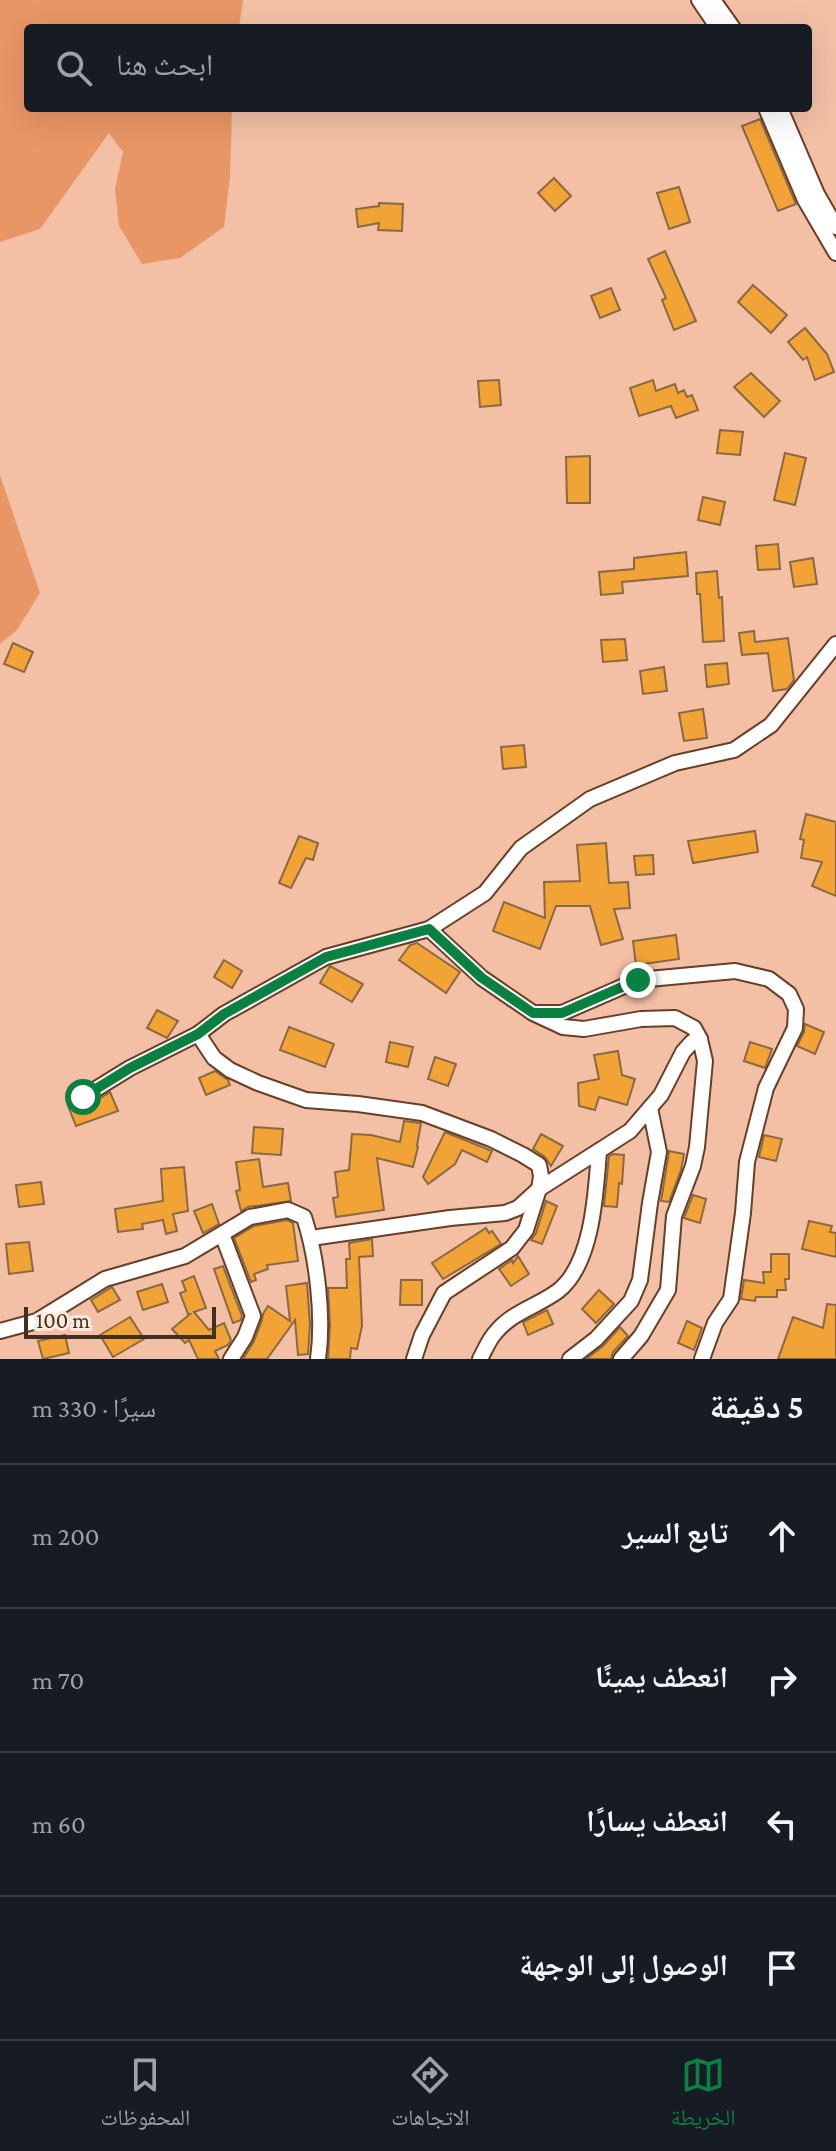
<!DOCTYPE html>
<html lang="ar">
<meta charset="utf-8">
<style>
:root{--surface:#171b24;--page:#20242c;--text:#f1f3f6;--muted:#9ea1a6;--line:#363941;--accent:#0b8043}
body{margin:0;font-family:"Crimson Pro","Noto Naskh Arabic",serif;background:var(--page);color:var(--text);direction:rtl}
.scale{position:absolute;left:24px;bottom:20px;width:192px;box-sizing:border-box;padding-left:8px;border:4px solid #422e23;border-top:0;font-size:22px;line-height:28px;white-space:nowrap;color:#422e23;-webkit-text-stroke:6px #fee9dd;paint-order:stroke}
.stop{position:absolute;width:24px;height:24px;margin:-18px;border:6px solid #0b8043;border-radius:50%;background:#fff}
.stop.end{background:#0b8043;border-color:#fff;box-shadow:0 2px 8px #0008}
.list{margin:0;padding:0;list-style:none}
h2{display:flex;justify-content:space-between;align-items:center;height:104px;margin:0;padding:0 32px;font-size:34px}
h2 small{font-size:26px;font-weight:400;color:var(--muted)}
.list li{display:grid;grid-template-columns:52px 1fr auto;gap:24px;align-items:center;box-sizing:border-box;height:144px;padding:0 32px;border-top:2px solid var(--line)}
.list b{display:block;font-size:30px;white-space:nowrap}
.list em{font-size:26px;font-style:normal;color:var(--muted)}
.icon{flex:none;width:44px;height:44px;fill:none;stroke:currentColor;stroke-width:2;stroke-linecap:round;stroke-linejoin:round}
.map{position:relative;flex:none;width:836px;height:1359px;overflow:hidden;direction:ltr}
.search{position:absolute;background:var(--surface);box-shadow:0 8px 32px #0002;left:24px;right:24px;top:24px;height:88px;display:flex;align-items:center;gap:20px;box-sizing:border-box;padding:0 28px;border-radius:8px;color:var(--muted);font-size:30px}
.sheet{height:680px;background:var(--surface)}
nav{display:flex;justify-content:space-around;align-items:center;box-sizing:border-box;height:112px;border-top:2px solid var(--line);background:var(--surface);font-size:22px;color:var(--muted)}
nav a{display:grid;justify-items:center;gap:4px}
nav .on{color:var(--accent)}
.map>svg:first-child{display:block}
.green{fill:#e99667}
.building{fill:#f2a336;stroke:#8a6942;stroke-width:2}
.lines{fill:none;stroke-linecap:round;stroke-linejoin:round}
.minor-casing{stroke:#673e26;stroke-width:18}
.minor{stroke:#fff;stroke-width:14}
.route{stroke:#0b8043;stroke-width:10}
</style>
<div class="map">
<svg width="836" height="1359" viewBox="0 0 836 1359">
<rect width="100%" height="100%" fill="#f3c0a5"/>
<g class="green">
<polygon points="0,0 243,0 239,28 28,28 28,108 232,108 230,177 224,227 180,258 142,264 119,226 115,189 123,152 109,133 40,229 0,242"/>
<polygon points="0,475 40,593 17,630 0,644"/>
</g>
<g class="building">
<polygon points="760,119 796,204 778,211 742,126"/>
<polygon points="554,178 571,196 555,211 538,193"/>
<polygon points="679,187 690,222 669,229 657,193"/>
<polygon points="379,203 403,204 402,231 378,230 379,223 358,227 356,209 379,206"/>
<polygon points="665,251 696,321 674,330 662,300 666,298 648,259"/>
<polygon points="753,285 787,315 771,333 738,302"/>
<polygon points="611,288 620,310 600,318 591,296"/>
<polygon points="805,328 827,354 834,372 815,380 807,357 803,360 788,342"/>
<polygon points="751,373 780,401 764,417 734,387"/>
<polygon points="499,380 501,405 480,407 478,381"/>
<polygon points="653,380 656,391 675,384 678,393 684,390 687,397 692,395 698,410 676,418 671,406 639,416 630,388"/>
<polygon points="720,430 743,432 740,455 717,453"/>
<polygon points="785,453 806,458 795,505 774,500"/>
<polygon points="590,456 590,503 567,503 566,457"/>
<polygon points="703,497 725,502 720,525 698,520"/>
<polygon points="778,544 780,569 758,570 756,546"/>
<polygon points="686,552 688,576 622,582 623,593 601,595 599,572 634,569 634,558"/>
<polygon points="813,558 817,584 794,587 790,562"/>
<polygon points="717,571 719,598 722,597 724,641 703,642 700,594 697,594 696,573"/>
<polygon points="754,631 755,642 788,638 794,680 787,689 773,691 768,653 742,655 739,633"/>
<polygon points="625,639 627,660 603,662 601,640"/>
<polygon points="13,643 33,652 24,672 4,664"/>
<polygon points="727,663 729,684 707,687 705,665"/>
<polygon points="664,667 667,691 643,694 640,671"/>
<polygon points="703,709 707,738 684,741 679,713"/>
<polygon points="524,745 526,767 503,769 501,747"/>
<polygon points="806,814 836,822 836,896 812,886 822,862 801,858 804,840 800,839"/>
<polygon points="755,831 758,852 693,863 688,841"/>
<polygon points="299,836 318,843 313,860 306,858 291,888 279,883"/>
<polygon points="606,843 609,883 628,882 630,908 614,909 623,939 601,945 590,906 556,906 540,949 493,931 504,902 545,918 544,882 580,881 577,845"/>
<polygon points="653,855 654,874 636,875 634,856"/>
<polygon points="676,935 679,959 636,965 633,941"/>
<polygon points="417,943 460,972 446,993 399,960 410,945"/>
<polygon points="224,960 242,971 232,988 214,977"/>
<polygon points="330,966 363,984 352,1002 320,983"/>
<polygon points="157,1010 178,1021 167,1038 147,1028"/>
<polygon points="805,1024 824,1032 815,1054 797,1046 804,1032"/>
<polygon points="289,1027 334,1044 325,1067 280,1050"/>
<polygon points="390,1042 413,1047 408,1067 386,1062"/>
<polygon points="750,1042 772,1049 765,1068 744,1061"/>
<polygon points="618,1051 622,1075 635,1079 627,1105 599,1097 595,1110 579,1106 578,1083 599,1079 594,1055"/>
<polygon points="435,1057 456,1064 448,1086 428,1079"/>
<polygon points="215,1071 228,1080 230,1085 206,1095 199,1078"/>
<polygon points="110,1092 118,1111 76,1126 68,1106 76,1104 83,1107 88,1106"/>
<polygon points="404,1121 421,1123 417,1146 418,1147 413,1167 377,1158 384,1210 336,1217 333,1198 338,1197 335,1172 349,1170 352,1134 371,1135 400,1142"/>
<polygon points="254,1127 283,1129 281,1155 252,1153"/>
<polygon points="445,1132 492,1151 487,1162 462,1150 455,1164 428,1184 423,1177"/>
<polygon points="541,1134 563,1146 551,1166 545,1157 533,1149"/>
<polygon points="764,1135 782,1139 776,1161 759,1157"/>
<polygon points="669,1151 684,1154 681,1170 669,1202 661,1201"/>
<polygon points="613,1154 624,1155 622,1184 619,1183 617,1207 604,1206 609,1156"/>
<polygon points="259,1159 263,1187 288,1183 291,1201 248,1207 241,1211 236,1191 240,1190 236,1162"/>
<polygon points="184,1167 188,1211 173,1214 177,1231 166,1234 163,1220 142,1224 143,1229 118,1232 115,1209 163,1201 161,1169"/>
<polygon points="41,1182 44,1204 19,1207 16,1185"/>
<polygon points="693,1195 706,1199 700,1223 684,1218"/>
<polygon points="546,1201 557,1206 542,1244 531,1240 536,1233"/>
<polygon points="212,1204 219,1224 203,1233 194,1211"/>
<polygon points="287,1220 293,1223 298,1261 267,1265 268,1269 254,1274 256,1280 251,1282 234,1238 254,1226"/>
<polygon points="809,1221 832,1226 830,1232 836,1233 836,1257 802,1249"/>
<polygon points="486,1228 489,1233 492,1231 501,1244 443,1279 432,1263"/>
<polygon points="372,1239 373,1256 359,1257 362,1326 357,1349 351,1348 350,1359 328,1359 330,1325 328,1288 347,1288 346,1259 350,1259 349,1243"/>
<polygon points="29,1242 33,1271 9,1274 6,1244"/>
<polygon points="771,1254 789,1254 789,1279 785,1279 786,1290 777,1290 777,1297 756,1297 755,1301 741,1299 744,1280 764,1283 763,1272 771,1272"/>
<polygon points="518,1256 529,1274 511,1286 499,1269 512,1260 513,1263"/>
<polygon points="223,1266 242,1316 241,1320 233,1323 214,1269"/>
<polygon points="194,1276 206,1308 194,1312 209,1330 224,1323 231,1340 228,1345 215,1351 219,1359 198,1359 189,1340 185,1343 172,1329 190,1314 188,1314 180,1293 186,1291 182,1281"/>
<polygon points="401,1280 422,1280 422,1305 400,1305"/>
<polygon points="307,1283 310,1325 308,1354 298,1355 295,1320 267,1359 243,1359 254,1341 262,1320 263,1314 268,1306 290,1321 286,1286"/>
<polygon points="162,1284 168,1302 143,1310 137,1292"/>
<polygon points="112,1287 120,1300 98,1312 91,1300"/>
<polygon points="599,1290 614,1304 596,1323 582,1309"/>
<polygon points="827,1304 836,1305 836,1359 778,1359 793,1317 823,1328"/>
<polygon points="547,1310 553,1324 528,1335 523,1322"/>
<polygon points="130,1317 144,1339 113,1357 100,1335"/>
<polygon points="687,1321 702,1328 694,1350 678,1343"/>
<polygon points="620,1327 628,1336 613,1352 611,1359 586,1359 603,1346"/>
<polygon points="65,1335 69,1353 43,1359 38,1341"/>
</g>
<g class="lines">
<defs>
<g id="minor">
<polyline points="699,0 718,28"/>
<polyline points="713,0 733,28"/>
<polyline points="766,108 805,200 836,253"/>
<polyline points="780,108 817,194 836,227"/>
<polyline points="429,929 482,978 533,1013 563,1027 584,1029 641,1019 675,1018 694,1028 700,1039 705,1061 697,1147 693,1166 674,1216 668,1290 641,1336 621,1359"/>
<polyline points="538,1013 562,1013 638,980 735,971 769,979 789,994 796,1009 795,1028 766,1088 747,1162 743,1213 731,1299 715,1323 702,1359"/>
<polyline points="198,1034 214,1058 230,1070 258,1083 306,1100 358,1104 422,1113 491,1139 523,1155 539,1165 541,1176 539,1189 526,1230 512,1248 444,1293 422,1335 414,1359"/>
<polyline points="83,1097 130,1068 198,1034 224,1014 326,957 429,929 485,893 521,848 590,799 675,763 734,750 771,725 836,644"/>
<polyline points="222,1234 253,1316 245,1337 231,1359"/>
<polyline points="311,1238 450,1218 505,1213 518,1208 539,1189 630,1131 661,1095 683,1052 692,1042 700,1039"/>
<path d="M0 1331 37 1321 105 1279 185 1256 250 1217 288 1210 304 1217C317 1257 324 1317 318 1359"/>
<path d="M480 1359C485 1350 489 1339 496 1332 512 1312 538 1306 558 1291 593 1264 596 1191 599 1151"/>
<polyline points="570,1359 596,1339 631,1301 640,1280 650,1203 659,1152 650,1108"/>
</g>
</defs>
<use href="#minor" class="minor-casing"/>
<use href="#minor" class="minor"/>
</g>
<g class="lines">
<polyline class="route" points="83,1097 130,1068 198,1034 224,1014 326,957 429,929 482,978 533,1013 562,1013 638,980"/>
</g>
</svg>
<div class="scale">100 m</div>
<div class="stop" style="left:83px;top:1097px"></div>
<div class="stop end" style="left:638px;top:980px"></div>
<div class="search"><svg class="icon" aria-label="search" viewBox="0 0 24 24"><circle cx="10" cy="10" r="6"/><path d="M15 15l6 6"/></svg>ابحث هنا</div>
</div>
<section class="sheet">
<h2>5 دقيقة<small>سيرًا · 330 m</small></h2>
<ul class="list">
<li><svg class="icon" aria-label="ahead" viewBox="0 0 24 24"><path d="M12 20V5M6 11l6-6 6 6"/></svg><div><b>تابع السير</b></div><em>200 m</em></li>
<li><svg class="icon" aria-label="right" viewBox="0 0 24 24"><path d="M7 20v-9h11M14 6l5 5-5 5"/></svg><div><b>انعطف يمينًا</b></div><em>70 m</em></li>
<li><svg class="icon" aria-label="left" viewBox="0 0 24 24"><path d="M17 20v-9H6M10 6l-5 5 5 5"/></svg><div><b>انعطف يسارًا</b></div><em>60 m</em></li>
<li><svg class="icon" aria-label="arrive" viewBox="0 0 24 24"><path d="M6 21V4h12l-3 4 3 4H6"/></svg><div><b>الوصول إلى الوجهة</b></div></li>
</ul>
</section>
<nav>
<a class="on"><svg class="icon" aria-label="map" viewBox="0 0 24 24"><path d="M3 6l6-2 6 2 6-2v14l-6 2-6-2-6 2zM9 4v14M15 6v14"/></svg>الخريطة</a>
<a><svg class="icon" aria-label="directions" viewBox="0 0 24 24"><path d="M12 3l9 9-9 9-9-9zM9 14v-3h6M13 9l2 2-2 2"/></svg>الاتجاهات</a>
<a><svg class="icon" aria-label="saved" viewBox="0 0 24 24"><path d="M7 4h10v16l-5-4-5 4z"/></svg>المحفوظات</a>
</nav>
